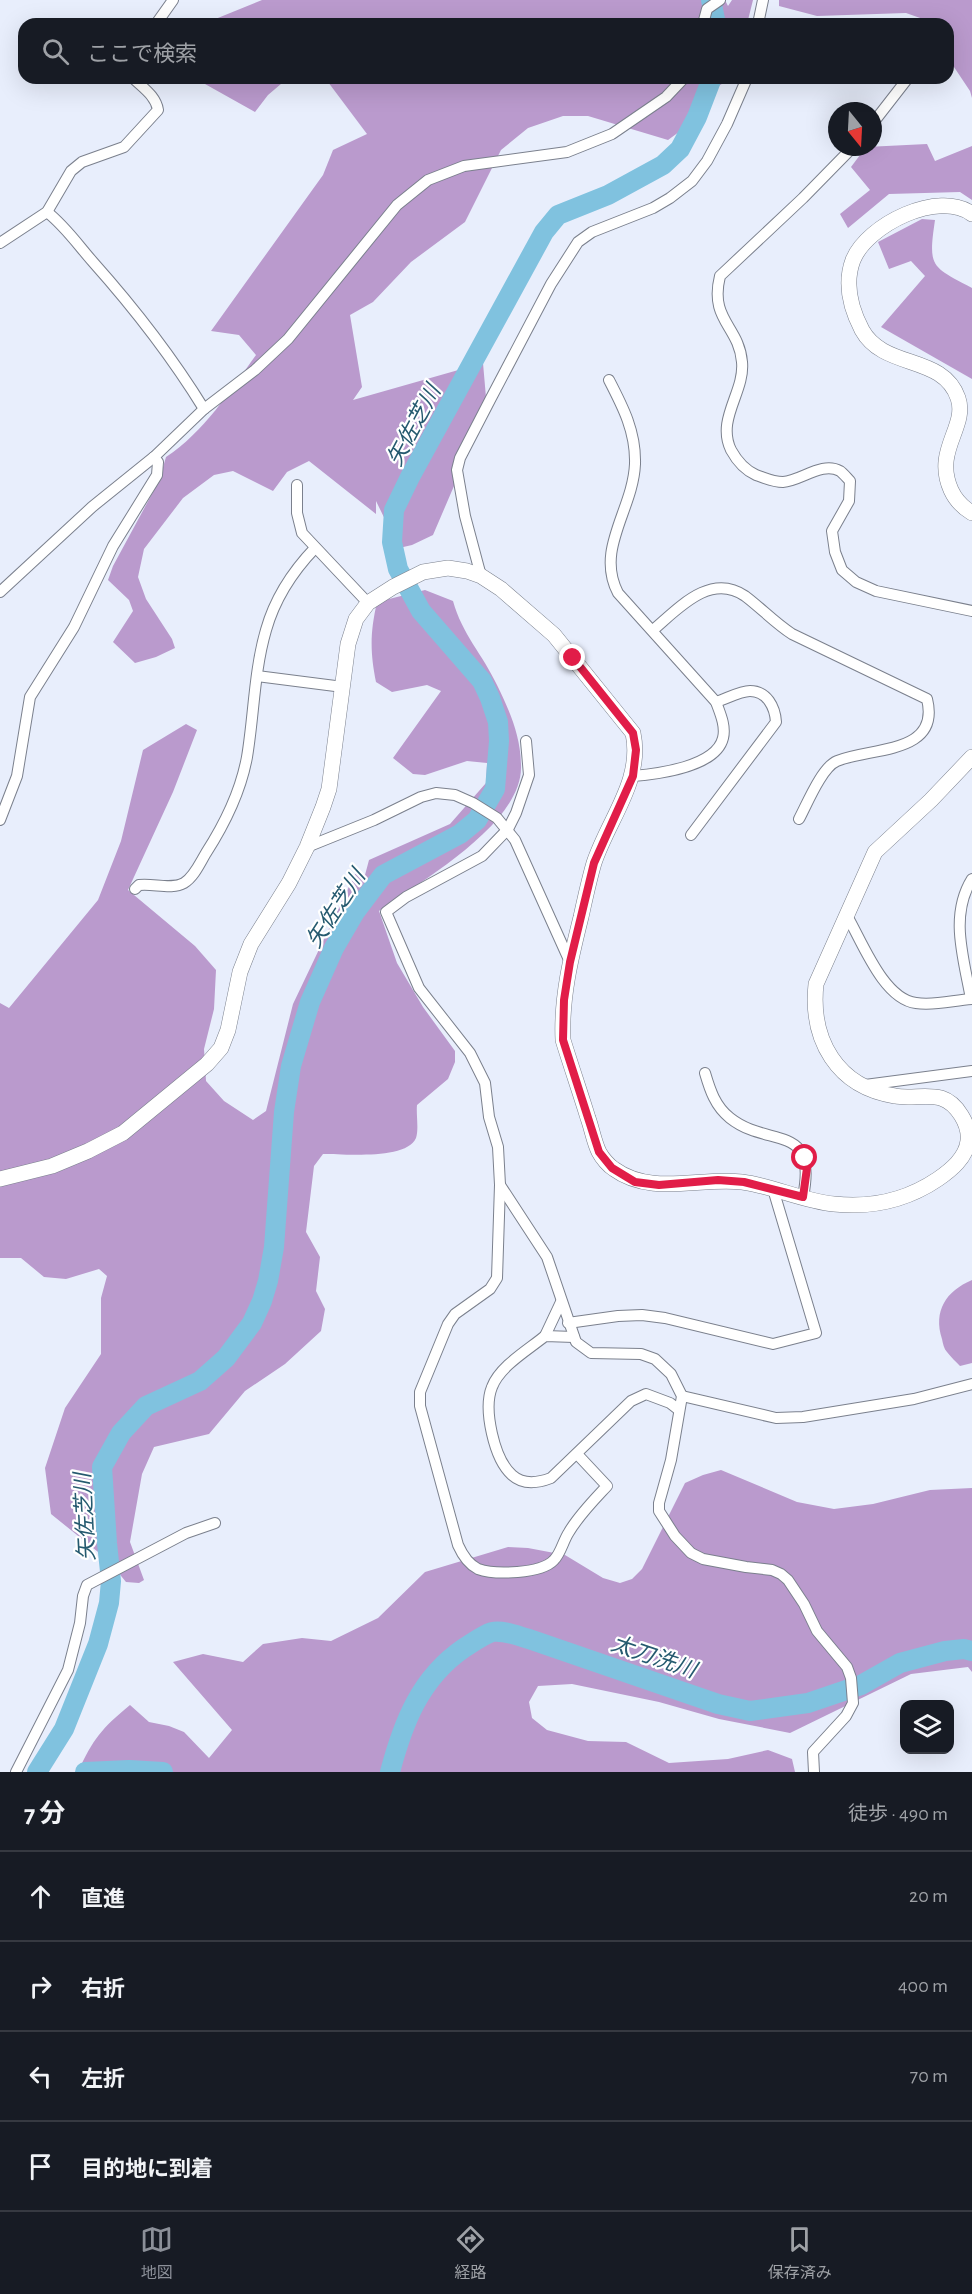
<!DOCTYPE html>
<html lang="ja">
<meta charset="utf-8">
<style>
:root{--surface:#171b24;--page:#20242c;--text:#f1f3f6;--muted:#9ea1a6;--line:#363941;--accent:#8c9099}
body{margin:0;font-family:"Alegreya Sans","Noto Sans JP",sans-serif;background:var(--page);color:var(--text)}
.controls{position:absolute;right:18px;bottom:18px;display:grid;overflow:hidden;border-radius:12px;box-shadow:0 6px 24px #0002}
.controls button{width:54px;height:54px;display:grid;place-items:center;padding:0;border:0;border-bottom:2px solid var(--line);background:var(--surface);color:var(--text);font:30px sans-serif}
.compass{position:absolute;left:828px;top:102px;width:54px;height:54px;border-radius:50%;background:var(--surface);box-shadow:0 6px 24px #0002;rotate:162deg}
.stop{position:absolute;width:18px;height:18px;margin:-14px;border:4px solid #e11d48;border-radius:50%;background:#fff}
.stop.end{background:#e11d48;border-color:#fff;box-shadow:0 2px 6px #0008}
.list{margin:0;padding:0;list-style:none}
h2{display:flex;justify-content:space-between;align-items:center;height:78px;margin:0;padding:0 24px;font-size:26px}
h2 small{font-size:20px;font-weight:400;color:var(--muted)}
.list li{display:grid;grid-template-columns:39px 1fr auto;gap:18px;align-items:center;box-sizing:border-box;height:90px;padding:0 24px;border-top:2px solid var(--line)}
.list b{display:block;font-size:22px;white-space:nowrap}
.list em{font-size:20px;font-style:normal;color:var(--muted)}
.icon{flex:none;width:33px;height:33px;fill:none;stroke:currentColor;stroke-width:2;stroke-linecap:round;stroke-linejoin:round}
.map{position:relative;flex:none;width:972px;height:1772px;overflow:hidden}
.search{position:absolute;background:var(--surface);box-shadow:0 6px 24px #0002;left:18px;right:18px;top:18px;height:66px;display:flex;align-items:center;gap:15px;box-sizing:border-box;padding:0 21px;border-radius:18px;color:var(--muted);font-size:22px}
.sheet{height:438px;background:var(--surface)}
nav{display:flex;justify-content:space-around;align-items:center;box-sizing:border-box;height:84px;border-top:2px solid var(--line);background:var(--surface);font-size:16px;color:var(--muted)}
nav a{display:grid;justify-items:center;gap:3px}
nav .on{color:var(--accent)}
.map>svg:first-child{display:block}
.forest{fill:#ba9acd}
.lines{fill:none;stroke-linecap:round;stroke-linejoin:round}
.river{stroke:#80c2df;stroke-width:20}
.street-casing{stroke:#7b808d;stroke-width:12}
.secondary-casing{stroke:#7b808d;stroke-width:16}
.street{stroke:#fff;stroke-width:10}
.secondary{stroke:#fff;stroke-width:15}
.route{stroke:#e11d48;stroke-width:8}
.labels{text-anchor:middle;stroke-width:4.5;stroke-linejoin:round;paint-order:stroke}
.water-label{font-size:22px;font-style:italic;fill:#255a6f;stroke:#fff}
</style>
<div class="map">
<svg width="972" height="1772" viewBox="0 0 972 1772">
<rect width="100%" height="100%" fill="#e8eefc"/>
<g class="forest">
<polygon points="262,0 725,0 728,6 732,0 753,0 747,24 203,24"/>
<polygon points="779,0 972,0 972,98 970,91 948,58 948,24 926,24 923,19 906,13 817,16 779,6"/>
<polygon points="203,78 288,78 268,95 255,112 205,84"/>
<path d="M325 78H732L703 95 683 129 668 140 588 116H563L528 128 501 150 465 222 411 262 373 302 350 315 362 387 353 400 483 363 487 409 433 535 412 545 399 548 376 501V514L309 461 287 472 273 491 233 471 214 475 183 498 144 549 138 577 146 599 172 639 175 648 156 657 135 663 113 642 133 611 129 600 108 580 113 566 159 481 166 457C204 432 230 391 256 355L239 335 211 331 323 175 333 150 367 134Z"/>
<polygon points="927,144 935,161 972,146 972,200 960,192 889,194 848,228 840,214 870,190 851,167 866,147"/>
<path d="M922 219 935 220C928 268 931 266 972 288V379L881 327 925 276 911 261 889 269 878 242Z"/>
<path d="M425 590 453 601C462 634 483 655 497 685 510 712 521 736 521 767 522 824 421 881 379 911L397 963 423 1007 455 1051V1062L448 1079 417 1105C416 1114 419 1129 416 1138 407 1160 344 1154 323 1154L314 1166 306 1232 320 1257 316 1291 325 1309 321 1331 285 1364 245 1391 209 1434 154 1447 142 1474 130 1542 144 1580 139 1583 126 1582 108 1560 51 1514 45 1468 65 1408 101 1354V1298L107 1276 99 1269 66 1279 44 1277 21 1258H0V1003L9 1008 98 900 121 841 143 750 186 724 197 730 173 792 128 890 195 946 216 970 214 1009 204 1049 206 1081 224 1101 253 1120 266 1111 293 1004 355 874 365 875 369 860 450 824 486 783 487 763 467 761 425 775 413 774 393 758 441 691 427 685 392 692 376 682C370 652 370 633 377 602Z"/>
<path d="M972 1280V1363L960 1366C956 1362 951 1357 947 1352 944 1349 943 1344 942 1339 933 1311 946 1291 972 1280Z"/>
<path d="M721 1470 797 1502 834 1509 873 1504 930 1490 972 1488V1672L968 1667 911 1674 790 1733 719 1719 659 1702 572 1684 538 1686 529 1702 532 1718 547 1730 588 1741 626 1742 669 1763 728 1759 768 1750 792 1759 795 1772H78C93 1739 102 1728 130 1705L149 1722 169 1726 184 1732 209 1758 232 1730 173 1662 203 1654 243 1662 263 1644 302 1638 331 1641 378 1618 425 1572 508 1547 528 1548 565 1555 603 1578 620 1583 632 1579 642 1569 685 1483 703 1475Z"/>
</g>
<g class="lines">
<g class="river">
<polyline points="711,0 716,24"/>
<polyline points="37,1772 64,1729 98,1644 109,1603 111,1581 107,1543 102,1467 121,1433 146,1406 200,1381 226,1358 252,1323 262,1301 268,1281 274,1247 284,1112 291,1066 310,1002 334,948 355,912 383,875 460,834 477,820 495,789 499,741 498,722 490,698 482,681 421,611 398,569 392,542 394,510 410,477 544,232 558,215 608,195 663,165 680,149 697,117 712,78"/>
<polyline points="85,1772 129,1770 163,1772"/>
<path d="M390 1772C403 1723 420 1678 464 1648 472 1643 483 1635 492 1632 504 1630 518 1636 529 1639L718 1704 750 1711 808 1703 861 1685 900 1663 945 1651 964 1649 972 1651"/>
</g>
<defs>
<g id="street">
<polyline points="156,24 173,0"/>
<polyline points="703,24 707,9 720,0"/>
<polyline points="758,24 763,0"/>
<polyline points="873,123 908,78"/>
<path d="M853 147 803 198 720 276C709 320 739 326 742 362 745 392 716 419 731 450 737 461 745 470 756 475 765 478 773 482 783 482 801 481 822 461 840 471 843 473 847 478 850 481L849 501 832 531 835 552 842 570 856 582 876 591 972 611"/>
<path d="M47 212C65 226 78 245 93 262 134 308 172 357 204 409"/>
<path d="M0 243 47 212 71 171 82 162 124 147 158 110C156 96 143 88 133 78"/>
<path d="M609 380C623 407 636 432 635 464 633 510 595 549 618 593L716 702C720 713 726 726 723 738 716 767 657 774 633 776"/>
<polyline points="297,485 297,513 302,533 368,603"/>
<polyline points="481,576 465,516 457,470 460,458 490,400 551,284 578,242 592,232 653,208 670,198 692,181 707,161 727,124 747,78"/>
<polyline points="0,592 92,507 154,457 204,409 255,370 288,339 397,205 428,180 464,166 567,152 612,134 666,97 684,78"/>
<path d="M653 630C678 609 710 572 745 596 761 608 775 623 792 634L927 699C941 755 870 747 837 761 822 767 807 804 799 819"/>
<polyline points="257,676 343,687"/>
<path d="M526 741 529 775 516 813 508 829 482 856 406 897 386 912 419 988 470 1053 485 1083 489 1117 498 1147 500 1185 497 1278 490 1289 455 1314 448 1324 420 1392V1406L458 1545C462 1554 468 1564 478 1569 495 1575 541 1574 554 1560 561 1553 563 1541 569 1532 579 1515 594 1500 607 1486L577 1454"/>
<polyline points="0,820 17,776 30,697 74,627 113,546 157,475 158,462 154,457"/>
<path d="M691 835 776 722C775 707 767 691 750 691 740 691 726 699 716 702"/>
<polyline points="307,847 374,820 421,797 436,793 455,795 473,803 497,818 515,840 570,962"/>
<path d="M135 889 139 885C153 883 172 890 184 883 194 877 200 863 206 853 224 825 241 790 247 757 254 715 254 671 266 630 275 598 293 571 315 548"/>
<path d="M846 914C862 941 883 999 916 1003 935 1006 954 1000 972 999"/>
<path d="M971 999C964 959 949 916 972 879"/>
<path d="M705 1073C710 1090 715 1106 730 1118 769 1149 818 1121 803 1197"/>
<polyline points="865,1085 972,1071"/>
<polyline points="500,1185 547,1257 576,1342 591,1353 641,1354 655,1359 671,1374 682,1396 671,1460 659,1503 659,1511 675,1536 691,1553 703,1559 746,1567 772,1570 781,1574 788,1580 804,1604 817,1631 847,1667 851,1678 853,1703 846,1716 813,1752 814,1772"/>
<polyline points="568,1323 618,1316 642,1315 665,1318 773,1344 816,1333 773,1189"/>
<polyline points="545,1336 561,1302"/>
<path d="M574 1337 545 1336C528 1350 500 1366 492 1387 483 1409 494 1459 512 1475 523 1485 538 1483 551 1478L631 1401 646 1394 670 1403 679 1410"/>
<polyline points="682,1396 776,1418 803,1417 914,1399 972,1384"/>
<polyline points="16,1772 68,1670 80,1623 83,1596 87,1585 186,1533 215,1523"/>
</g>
<g id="secondary">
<path d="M972 214C939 189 867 225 853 260 844 284 851 309 862 330 884 370 943 354 958 398 968 427 933 450 951 490 956 501 962 507 972 513"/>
<path d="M0 1179 52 1166 88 1151 123 1133 207 1064 221 1048 228 1030 240 972 251 944 289 883 307 847 323 807 329 789 348 644 356 619 368 603 393 587 423 572 448 568 467 571 481 576 501 589 554 635 633 733C643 781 609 818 594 863 589 880 585 899 581 917 571 957 561 998 563 1040 571 1066 580 1092 588 1118 592 1129 594 1142 599 1152 602 1158 609 1166 614 1169 651 1196 699 1177 742 1182 773 1186 803 1201 834 1204 871 1208 907 1200 938 1179 951 1170 966 1158 968 1141 970 1125 957 1103 941 1098 926 1094 910 1099 895 1096 837 1087 810 1040 816 984L875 852 931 800 972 757"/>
</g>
</defs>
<use href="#street" class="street-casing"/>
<use href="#secondary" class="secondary-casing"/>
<use href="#street" class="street"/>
<use href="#secondary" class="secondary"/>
</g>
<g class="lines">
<polyline class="route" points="573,658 633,733 636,750 633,776 594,863 570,962 564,1000 563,1040 599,1152 612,1168 635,1182 659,1185 718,1180 744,1182 803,1197 807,1168 805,1158"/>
</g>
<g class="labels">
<g class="water-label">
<text transform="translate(413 425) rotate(-62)" y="8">矢佐芝川</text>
<text transform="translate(335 908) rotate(-57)" y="8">矢佐芝川</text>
<text transform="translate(84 1517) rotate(-93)" y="8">矢佐芝川</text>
<text transform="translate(654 1656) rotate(19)" y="8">太刀洗川</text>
</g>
</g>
</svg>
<div class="controls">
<button><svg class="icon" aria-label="layers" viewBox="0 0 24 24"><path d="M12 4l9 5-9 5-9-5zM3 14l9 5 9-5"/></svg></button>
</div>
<svg class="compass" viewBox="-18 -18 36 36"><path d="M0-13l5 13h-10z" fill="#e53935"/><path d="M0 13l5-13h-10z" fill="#9ea1a6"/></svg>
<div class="stop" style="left:805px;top:1158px"></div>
<div class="stop end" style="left:573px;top:658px"></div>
<div class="search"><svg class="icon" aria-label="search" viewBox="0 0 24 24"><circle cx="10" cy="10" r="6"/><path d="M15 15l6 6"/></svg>ここで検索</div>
</div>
<section class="sheet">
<h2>7 分<small>徒歩 · 490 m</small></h2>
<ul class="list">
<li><svg class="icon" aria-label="ahead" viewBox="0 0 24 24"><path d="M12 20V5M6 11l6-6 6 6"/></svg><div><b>直進</b></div><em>20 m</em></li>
<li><svg class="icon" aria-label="right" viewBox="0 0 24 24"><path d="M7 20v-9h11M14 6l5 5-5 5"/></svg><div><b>右折</b></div><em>400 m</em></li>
<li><svg class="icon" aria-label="left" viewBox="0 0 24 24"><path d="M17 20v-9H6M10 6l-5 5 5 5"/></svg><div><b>左折</b></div><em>70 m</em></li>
<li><svg class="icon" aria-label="arrive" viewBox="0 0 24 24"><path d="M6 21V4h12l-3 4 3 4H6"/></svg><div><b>目的地に到着</b></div></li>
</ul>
</section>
<nav>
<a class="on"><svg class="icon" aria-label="map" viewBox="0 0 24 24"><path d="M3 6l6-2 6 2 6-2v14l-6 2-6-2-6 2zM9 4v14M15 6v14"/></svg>地図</a>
<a><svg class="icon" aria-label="directions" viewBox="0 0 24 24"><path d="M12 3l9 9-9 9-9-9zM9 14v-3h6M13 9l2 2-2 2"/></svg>経路</a>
<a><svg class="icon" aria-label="saved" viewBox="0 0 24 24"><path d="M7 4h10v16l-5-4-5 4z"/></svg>保存済み</a>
</nav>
